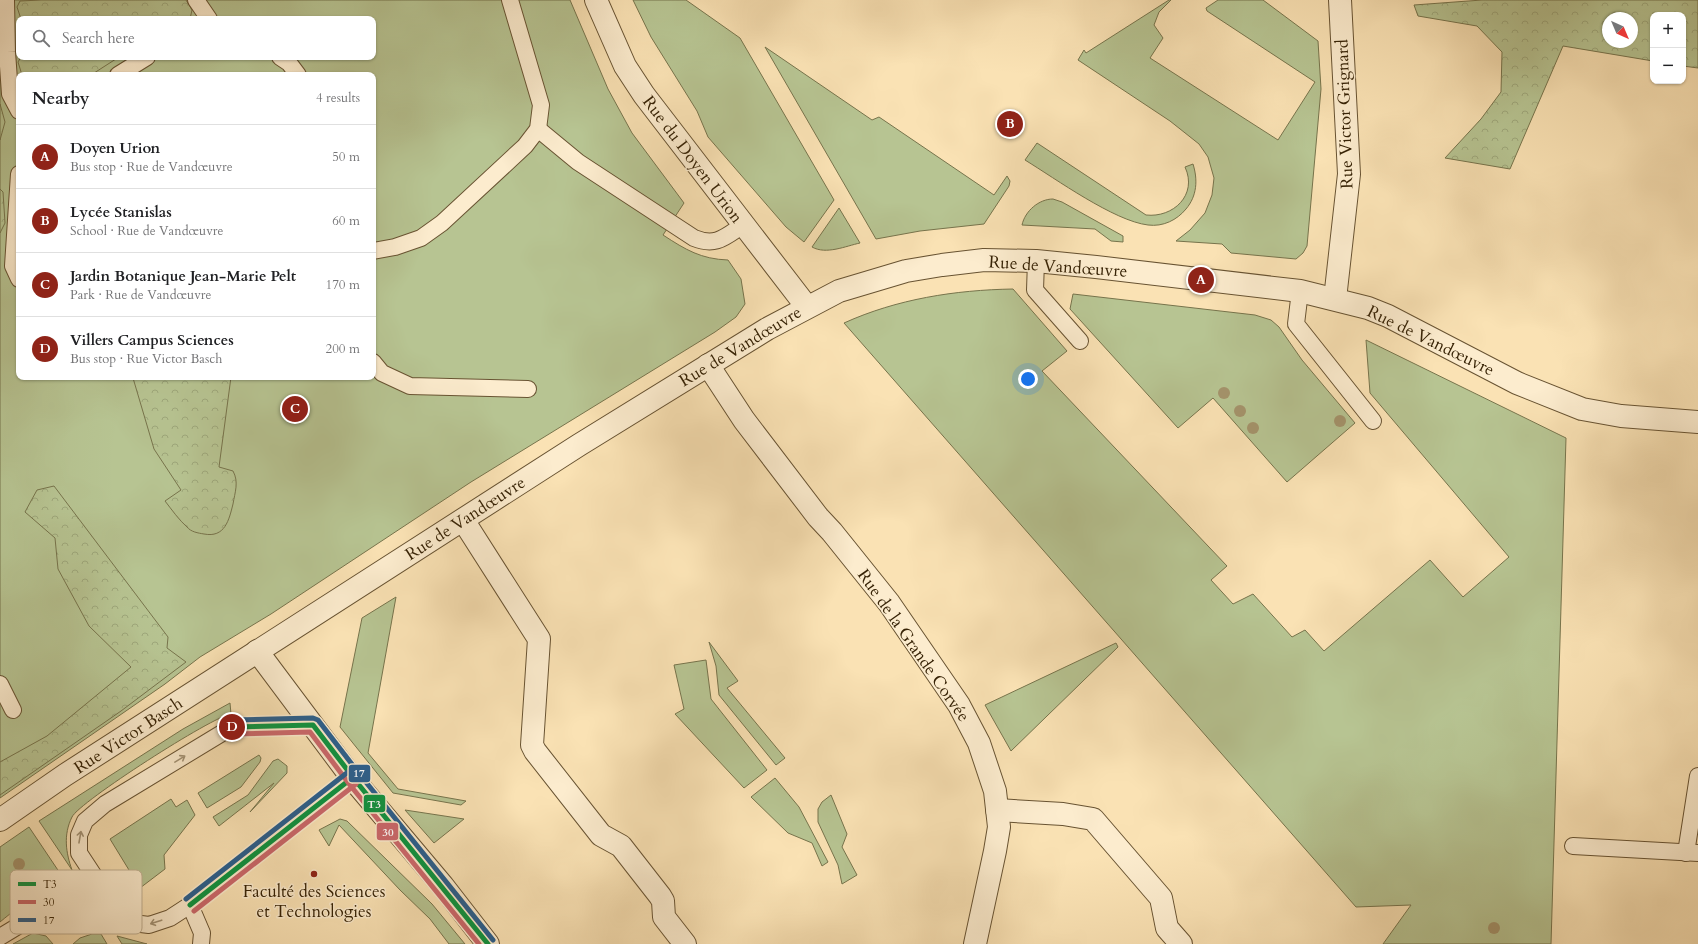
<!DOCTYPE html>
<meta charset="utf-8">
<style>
:root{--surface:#fff;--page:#f2f2f2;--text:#202124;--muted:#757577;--line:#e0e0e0;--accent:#8f2418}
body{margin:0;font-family:Cardo,serif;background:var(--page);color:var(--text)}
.controls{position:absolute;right:12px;top:12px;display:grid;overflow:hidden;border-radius:8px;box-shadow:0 1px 3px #0004}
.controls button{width:36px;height:36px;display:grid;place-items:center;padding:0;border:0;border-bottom:1px solid var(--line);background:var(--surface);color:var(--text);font:20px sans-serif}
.compass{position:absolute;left:1602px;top:12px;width:36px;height:36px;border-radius:50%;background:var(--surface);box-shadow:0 1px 3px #0004;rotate:136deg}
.you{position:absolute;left:1028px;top:379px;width:14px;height:14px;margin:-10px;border:3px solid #fff;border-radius:50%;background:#1a73e8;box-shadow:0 0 0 6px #1a73e833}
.badge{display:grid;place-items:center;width:26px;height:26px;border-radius:50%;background:var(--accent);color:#fff;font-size:13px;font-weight:700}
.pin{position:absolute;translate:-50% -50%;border:2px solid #fff;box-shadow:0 1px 4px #0006}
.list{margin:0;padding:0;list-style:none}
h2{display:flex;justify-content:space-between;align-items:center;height:52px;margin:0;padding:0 16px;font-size:17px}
h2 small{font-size:13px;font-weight:400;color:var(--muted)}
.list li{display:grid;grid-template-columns:26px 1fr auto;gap:12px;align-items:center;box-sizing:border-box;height:64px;padding:0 16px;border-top:1px solid var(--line)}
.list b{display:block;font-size:15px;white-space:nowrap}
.list p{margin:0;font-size:13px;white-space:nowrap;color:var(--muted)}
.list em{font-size:13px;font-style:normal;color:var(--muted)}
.icon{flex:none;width:22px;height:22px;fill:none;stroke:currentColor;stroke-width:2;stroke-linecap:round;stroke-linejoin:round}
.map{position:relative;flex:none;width:1698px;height:944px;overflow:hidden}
.search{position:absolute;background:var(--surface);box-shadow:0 1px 3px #0004;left:16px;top:16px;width:360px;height:44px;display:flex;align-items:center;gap:10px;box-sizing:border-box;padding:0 14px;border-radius:8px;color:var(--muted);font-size:15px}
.panel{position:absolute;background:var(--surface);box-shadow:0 1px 3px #0004;left:16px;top:72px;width:360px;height:308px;border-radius:8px}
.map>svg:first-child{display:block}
.green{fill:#b7c492;stroke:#77744c;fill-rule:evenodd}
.forest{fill:url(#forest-crowns);stroke:#77744c;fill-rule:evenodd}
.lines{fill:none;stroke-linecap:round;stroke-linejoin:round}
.lane-casing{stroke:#685332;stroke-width:18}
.street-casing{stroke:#685332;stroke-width:24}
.lane{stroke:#fcecce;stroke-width:16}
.street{stroke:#fcecce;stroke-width:22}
.bus-1-casing{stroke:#fcecce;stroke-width:8}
.bus-2-casing{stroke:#fcecce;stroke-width:8}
.bus-3-casing{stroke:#fcecce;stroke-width:8}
.bus-1{stroke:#0e9340;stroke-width:5}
.bus-2{stroke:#cb686b;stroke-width:5}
.bus-3{stroke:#2b5f8d;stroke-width:5}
.tree{fill:#a4936b}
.oneway{stroke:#a39274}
.poi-dot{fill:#8f2418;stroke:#fcecce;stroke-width:1.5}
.labels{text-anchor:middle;stroke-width:3;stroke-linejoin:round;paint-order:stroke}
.street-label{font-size:17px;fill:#372306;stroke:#fcecce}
.poi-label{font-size:17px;fill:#372306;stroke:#fcecce}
.key{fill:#fcecce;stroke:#c1b092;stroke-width:1}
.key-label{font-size:11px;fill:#372306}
.line-badge{stroke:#fcecce;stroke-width:1.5}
.badge-label{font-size:11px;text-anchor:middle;font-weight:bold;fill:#fff}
</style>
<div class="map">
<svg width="1698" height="944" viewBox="0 0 1698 944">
<defs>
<pattern id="forest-crowns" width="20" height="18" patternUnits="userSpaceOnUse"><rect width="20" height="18" fill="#b7c492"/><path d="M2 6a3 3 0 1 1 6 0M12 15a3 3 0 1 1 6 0" fill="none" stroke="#9ea87c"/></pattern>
</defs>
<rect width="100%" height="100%" fill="#fae2b4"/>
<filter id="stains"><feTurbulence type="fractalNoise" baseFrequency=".005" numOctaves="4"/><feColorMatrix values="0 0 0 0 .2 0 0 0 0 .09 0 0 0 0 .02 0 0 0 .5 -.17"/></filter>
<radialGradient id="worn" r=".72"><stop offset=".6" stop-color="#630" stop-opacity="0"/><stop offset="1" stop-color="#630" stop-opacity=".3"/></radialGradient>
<g class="green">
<path d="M0 0H570L608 89 632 133 684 203 663 235C686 250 701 259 728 260L741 279 745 304 736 317 715 332 471 482 271 614 200 657 165 684 0 798ZM19 19H373V57H19ZM19 75H373V377H19Z"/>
<polygon points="633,0 686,0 740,38 834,200 804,242 786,227 708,137 697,111 651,37"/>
<polygon points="1169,0 1171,0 1159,12 1154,25 1163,38 1150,58 1278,140 1315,82 1207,11 1206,8 1218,0 1263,0 1318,41 1321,89 1307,246 1303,253 1296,259 1231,253 1222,244 1176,241 1190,230 1205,213 1212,195 1214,178 1208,157 1199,144 1170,121 1078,60 1084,50 1086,53"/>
<polygon points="765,47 872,120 879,117 994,195 1007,176 1010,181 1009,186 984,224 920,231 876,239"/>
<path d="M1037 143 1146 215C1173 218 1198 195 1185 167L1193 164C1198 180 1197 196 1186 209 1177 220 1163 227 1148 225 1114 221 1056 179 1025 160Z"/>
<path d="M1053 199 1062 202 1123 236V242L1111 241 1095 229 1022 225C1025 211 1039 199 1053 199Z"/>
<path d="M839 208 860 243C846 246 826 255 812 247Z"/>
<path d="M1013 289 1067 351 1042 371 1227 566 1211 580 1233 604 1253 594 1292 637 1305 630 1324 651 1430 560 1463 597 1509 557 1370 393 1366 340 1566 438 1551 944H1383L1411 905 1356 907 844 323C897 299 955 290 1013 289Z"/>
<polygon points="1073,294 1255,315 1271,320 1279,327 1302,360 1355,423 1287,482 1213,398 1178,428 1070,309"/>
<polygon points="396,597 368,753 398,789 466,801 461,805 393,793 340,727 362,618"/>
<polygon points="709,642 738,681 727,688 785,758 776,765 719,695 716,666"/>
<polygon points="1116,643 1118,647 1011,751 985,705"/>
<polygon points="706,660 711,699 767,770 744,788 675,714 684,709 674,665"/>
<path d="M230 703 231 714C213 716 79 802 72 817 63 835 66 853 72 870L39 821 183 729Z"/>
<polygon points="259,755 261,758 260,762 241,787 207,808 198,793"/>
<polygon points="278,759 287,766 287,773 250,812 274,783 219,826 213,817 248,795 273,761"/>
<polygon points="775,778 799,807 828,862 822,866 812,843 788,833 751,797"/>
<polygon points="831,795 847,834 842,847 857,875 842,884 838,865 818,822 818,809 822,802"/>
<polygon points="171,799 176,807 187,800 195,815 164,855 165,869 140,888 110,839"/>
<polygon points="405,810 464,819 434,843"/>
<polygon points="340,819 347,821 432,904 465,944 449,944 430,919 400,890 339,825 329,846 319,830"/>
<path d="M29 827 78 900 66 901 52 886 53 876 50 875 48 896H51V890L62 902C27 899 27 900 0 922V847Z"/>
<polygon points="33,933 46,936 53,944 13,944"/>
<polygon points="92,934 101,934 107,944 73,944 80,938"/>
<polygon points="117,936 147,944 122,944"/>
</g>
<g class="forest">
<polygon points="41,0 186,0 192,10 190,19 21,19 17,7 20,1"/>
<path d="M1482 0H1698V68L1683 66V15H1653V61L1563 46 1510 169 1445 158 1481 119 1501 92 1502 52 1477 26 1418 16 1414 5ZM1608 18H1632V42H1608Z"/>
<polygon points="21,57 119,57 91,75 22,75 18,62"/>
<polygon points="0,104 5,122 0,140"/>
<polygon points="0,189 3,192 5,223 0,233"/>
<path d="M231 377 219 467 233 471C239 482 235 492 233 504 229 520 225 538 204 534 198 533 191 532 187 527 179 520 172 510 165 501L181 490 154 449 133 378Z"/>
<polygon points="54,486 168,637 167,648 186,662 121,711 0,795 0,762 47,736 131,667 89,626 58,569 55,538 25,512 37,490"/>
</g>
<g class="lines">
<defs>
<g id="lane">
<polyline points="6,0 7,52 10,94 19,111"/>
<polyline points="196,0 209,19"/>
<polyline points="280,57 289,63 298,75"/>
<polyline points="118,75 147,57"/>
<path d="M538 129 578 162 694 238C716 247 725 237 743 225"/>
<polyline points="19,174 13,266 19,279"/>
<polyline points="373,251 395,247 421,238 442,223 525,146 538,129 541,105 510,0"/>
<polyline points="1036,261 1035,290 1080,341"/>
<polyline points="1300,291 1296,324 1373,421"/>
<polyline points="373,362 382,373 410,386 528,389"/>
<polyline points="0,684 13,710"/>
<polyline points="313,725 232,727 105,804 85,821 79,835 79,853 121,917 133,923 149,925 170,918 190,905 352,778"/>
<polyline points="1573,846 1698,853"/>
<polyline points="1686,853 1698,776"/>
<polyline points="190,905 202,933 201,944"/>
<polyline points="78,919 96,915 112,903"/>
<polyline points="0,937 28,920 48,917 74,918"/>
</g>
<g id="street">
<polyline points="596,0 625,66 644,95 807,307"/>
<polyline points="1335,299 1349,174 1340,0"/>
<polyline points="708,365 744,420 818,517 832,532 889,603 959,705 979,743 995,791 999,827 995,851 975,944"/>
<polyline points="463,520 539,639 532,745 535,751 601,835 621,846 660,896 663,901 664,917 685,944"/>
<polyline points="257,651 352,778 443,886 488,944"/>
<polyline points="997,810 1063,814 1093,819 1161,898 1167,928 1181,944"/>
<polyline points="0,820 65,775 579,445 767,329 839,291 906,271 942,265 984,260 1036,261 1096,267 1300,291 1368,308 1388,316 1517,383 1582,409 1621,416 1698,422"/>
</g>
</defs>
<use href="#lane" class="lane-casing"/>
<use href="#street" class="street-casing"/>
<use href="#lane" class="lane"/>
<use href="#street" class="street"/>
<defs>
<g id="bus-1">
<polyline points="232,727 313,725 355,780 488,944"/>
<polyline points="190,905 352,778"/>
</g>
<g id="bus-2">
<polyline points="232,734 310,732 350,785 479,944"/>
<polyline points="194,911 356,784"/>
</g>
<g id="bus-3">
<polyline points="232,720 313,718 318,720 361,776 493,940"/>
<polyline points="186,899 348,772"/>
</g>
</defs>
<use href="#bus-1" class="bus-1-casing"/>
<use href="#bus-2" class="bus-2-casing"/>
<use href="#bus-3" class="bus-3-casing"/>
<use href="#bus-1" class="bus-1"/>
<use href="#bus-2" class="bus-2"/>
<use href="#bus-3" class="bus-3"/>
</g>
<g class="tree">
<circle cx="1224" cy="393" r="6"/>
<circle cx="1240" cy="411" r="6"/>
<circle cx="1340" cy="421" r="6"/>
<circle cx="1253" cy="428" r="6"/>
<circle cx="19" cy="864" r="6"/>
<circle cx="1494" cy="928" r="6"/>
</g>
<defs><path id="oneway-shaft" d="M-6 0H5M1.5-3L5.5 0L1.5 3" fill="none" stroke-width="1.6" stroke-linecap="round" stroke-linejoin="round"/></defs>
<g class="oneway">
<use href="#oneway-shaft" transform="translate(180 759) rotate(-31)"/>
<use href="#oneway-shaft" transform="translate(80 837) rotate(-80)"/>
<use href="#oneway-shaft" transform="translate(156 922) rotate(162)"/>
</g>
<circle class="poi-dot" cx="314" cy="874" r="4"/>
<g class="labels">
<g class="street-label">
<text transform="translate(1344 114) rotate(-92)" y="6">Rue Victor Grignard</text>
<text transform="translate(693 159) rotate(53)" y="6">Rue du Doyen Urion</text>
<text transform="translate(1058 266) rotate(4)" y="6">Rue de Vandœuvre</text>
<text transform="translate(1431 340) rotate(26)" y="6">Rue de Vandœuvre</text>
<text transform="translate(740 346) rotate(-31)" y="6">Rue de Vandœuvre</text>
<text transform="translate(465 518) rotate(-33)" y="6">Rue de Vandœuvre</text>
<text transform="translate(914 645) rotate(55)" y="6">Rue de la Grande Corvée</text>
<text transform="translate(128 735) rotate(-33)" y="6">Rue Victor Basch</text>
</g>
<g class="poi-label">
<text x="314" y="897">Faculté des Sciences<tspan x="314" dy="20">et Technologies</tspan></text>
</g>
</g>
<rect x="10" y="870" width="132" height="64" rx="6" class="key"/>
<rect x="18" y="882" width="18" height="4" fill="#0e9340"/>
<rect x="18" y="900" width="18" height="4" fill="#cb686b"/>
<rect x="18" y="918" width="18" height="4" fill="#2b5f8d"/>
<g class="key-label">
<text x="43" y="888">T3</text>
<text x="43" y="906">30</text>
<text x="43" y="924">17</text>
</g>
<g class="line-badge">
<rect x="348" y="764" width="23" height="19" rx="4" fill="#2b5f8d"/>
<rect x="363" y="794" width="23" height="19" rx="4" fill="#0e9340"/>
<rect x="376" y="822" width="23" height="19" rx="4" fill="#cb686b"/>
</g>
<g class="badge-label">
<text x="359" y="777">17</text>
<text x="374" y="808">T3</text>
<text x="388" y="836">30</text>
</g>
<rect width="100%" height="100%" filter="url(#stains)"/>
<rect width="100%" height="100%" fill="url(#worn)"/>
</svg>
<div class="controls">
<button>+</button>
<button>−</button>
</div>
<svg class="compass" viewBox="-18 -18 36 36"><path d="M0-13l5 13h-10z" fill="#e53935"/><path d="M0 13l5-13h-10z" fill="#757577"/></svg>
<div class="you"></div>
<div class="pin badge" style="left:1201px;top:280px">A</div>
<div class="pin badge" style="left:1010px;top:124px">B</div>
<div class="pin badge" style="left:295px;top:409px">C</div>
<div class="pin badge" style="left:232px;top:727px">D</div>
<div class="search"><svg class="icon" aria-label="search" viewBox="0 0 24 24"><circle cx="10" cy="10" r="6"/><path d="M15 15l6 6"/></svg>Search here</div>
<section class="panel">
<h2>Nearby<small>4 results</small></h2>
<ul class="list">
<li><span class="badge">A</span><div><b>Doyen Urion</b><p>Bus stop · Rue de Vandœuvre</p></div><em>50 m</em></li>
<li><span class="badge">B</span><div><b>Lycée Stanislas</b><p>School · Rue de Vandœuvre</p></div><em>60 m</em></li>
<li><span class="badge">C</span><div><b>Jardin Botanique Jean-Marie Pelt</b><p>Park · Rue de Vandœuvre</p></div><em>170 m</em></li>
<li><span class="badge">D</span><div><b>Villers Campus Sciences</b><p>Bus stop · Rue Victor Basch</p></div><em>200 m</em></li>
</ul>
</section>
</div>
